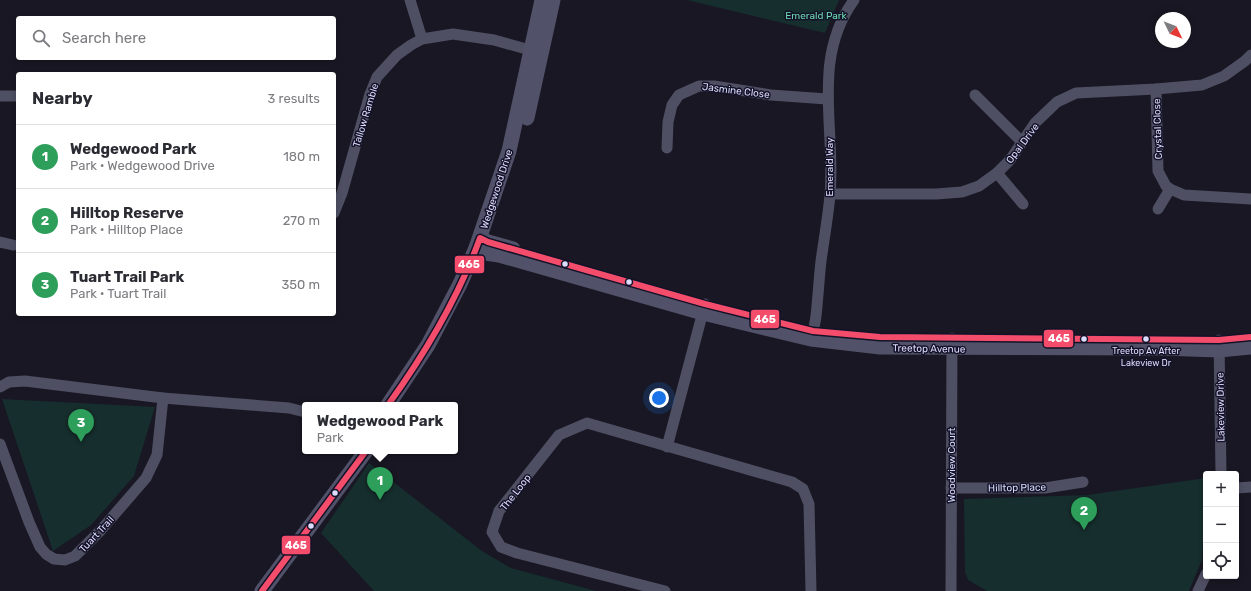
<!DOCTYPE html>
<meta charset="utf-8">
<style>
:root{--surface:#fff;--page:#f2f2f3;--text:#2b2b33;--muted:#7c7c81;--line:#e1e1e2;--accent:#5c5c6c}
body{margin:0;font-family:Rubik,sans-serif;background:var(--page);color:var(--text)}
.controls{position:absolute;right:12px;bottom:12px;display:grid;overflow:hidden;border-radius:4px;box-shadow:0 2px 6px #0003}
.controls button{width:36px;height:36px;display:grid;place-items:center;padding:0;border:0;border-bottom:1px solid var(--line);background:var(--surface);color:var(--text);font:20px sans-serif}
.compass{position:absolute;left:1155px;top:12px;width:36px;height:36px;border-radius:50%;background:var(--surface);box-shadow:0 2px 6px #0003;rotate:133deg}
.you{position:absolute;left:659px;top:398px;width:14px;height:14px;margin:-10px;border:3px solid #fff;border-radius:50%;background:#1a73e8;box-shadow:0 0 0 6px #1a73e833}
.badge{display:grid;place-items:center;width:26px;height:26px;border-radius:50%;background:var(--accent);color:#fff;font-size:13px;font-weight:700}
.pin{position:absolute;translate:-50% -33px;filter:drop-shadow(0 1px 2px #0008)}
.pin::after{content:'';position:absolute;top:21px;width:14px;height:12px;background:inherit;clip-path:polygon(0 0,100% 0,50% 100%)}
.popup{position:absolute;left:302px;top:402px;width:156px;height:52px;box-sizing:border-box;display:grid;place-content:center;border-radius:4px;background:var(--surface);filter:drop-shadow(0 1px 3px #0005);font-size:13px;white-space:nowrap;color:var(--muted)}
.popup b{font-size:15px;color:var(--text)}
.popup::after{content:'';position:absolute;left:50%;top:100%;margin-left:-8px;border:8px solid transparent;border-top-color:var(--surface)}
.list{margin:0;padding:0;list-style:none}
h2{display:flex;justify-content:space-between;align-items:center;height:52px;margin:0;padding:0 16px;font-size:17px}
h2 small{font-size:13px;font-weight:400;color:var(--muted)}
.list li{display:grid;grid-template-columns:26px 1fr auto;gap:12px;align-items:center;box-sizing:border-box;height:64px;padding:0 16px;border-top:1px solid var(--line)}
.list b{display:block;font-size:15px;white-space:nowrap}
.list p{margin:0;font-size:13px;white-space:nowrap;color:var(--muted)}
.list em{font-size:13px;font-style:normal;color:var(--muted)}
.icon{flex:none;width:22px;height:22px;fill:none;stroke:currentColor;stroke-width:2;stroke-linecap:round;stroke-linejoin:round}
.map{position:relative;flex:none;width:1251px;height:591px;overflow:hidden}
.search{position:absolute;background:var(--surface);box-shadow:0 2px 6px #0003;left:16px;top:16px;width:320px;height:44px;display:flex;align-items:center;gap:10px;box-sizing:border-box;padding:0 14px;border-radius:4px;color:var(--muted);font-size:15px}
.panel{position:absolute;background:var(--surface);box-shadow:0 2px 6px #0003;left:16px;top:72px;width:320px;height:244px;border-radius:4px}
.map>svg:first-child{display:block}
.green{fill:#162e2d}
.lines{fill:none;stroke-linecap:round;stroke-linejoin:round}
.street{stroke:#4e4f63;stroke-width:11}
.secondary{stroke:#515269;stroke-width:15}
.bus-1-casing{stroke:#131228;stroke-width:9}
.bus-1{stroke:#f44d6c;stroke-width:6}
.bus-dot{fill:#dcdcfd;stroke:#131228;stroke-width:1.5}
.labels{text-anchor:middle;stroke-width:3;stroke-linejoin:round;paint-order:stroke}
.bus-label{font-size:9px;fill:#dcdcfd;stroke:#131228}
.park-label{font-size:10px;fill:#6cd9b0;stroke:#131228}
.street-label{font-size:10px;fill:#dcdcfd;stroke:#131228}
.line-badge{stroke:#131228;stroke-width:1.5}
.badge-label{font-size:11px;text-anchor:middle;font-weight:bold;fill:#fff}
</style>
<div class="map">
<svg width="1251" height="591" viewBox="0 0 1251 591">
<rect width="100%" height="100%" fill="#181723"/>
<g class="green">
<polygon points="687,0 839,0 825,33"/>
<polygon points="2,399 155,407 134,476 91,525 53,551"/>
<polygon points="369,463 482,551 511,568 596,591 374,591 321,533"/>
<polygon points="1206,478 1202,560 1189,591 987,591 968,580 965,572 964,499 1087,495"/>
</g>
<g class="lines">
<g class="street">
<polyline points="410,0 422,39"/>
<polyline points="1156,89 1158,171 1166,186 1170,189 1184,195 1251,199"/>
<polyline points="975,95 1022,142"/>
<polyline points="0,96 18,96"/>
<polyline points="667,148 668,122 672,105 679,95 699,86 714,86 771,95 827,99"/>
<polyline points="997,173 1023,204"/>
<polyline points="830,194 936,194 962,192 979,186 997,173 1010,160 1035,123 1057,102 1076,93 1156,89 1202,85 1224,76 1245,61 1251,55"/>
<polyline points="1158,209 1170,189"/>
<polyline points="334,213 342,193 370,94 377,77 397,55 411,45 422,39 453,34 494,40 537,52"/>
<polyline points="0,242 13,245"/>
<path d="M811 339C813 332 815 324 816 316 818 298 819 279 821 261 824 239 828 217 830 195 836 128 811 59 854 0"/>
<polyline points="1219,340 1221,474"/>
<polyline points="0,387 9,382 25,381 163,398 289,408 305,412"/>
<polyline points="0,444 29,522 40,547 46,554 54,559 65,560 75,556 101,530 146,478 157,455 163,398"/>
<polyline points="667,447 705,304"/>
<polyline points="951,488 1045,488 1083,482"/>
<polyline points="1236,488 1251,487"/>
<polyline points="665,591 517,553 501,547 492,532 499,511 559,435 587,423 792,482 803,489 809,504 811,591"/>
<polyline points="951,591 952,338"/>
<polyline points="1198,591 1206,574"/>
</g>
<g class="secondary">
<polyline points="527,118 553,0"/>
<polyline points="480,238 488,242 513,249"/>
<polyline points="476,248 485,253 499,255 703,313 811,339 880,347 1160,348 1219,350 1251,347"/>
<polyline points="388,405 428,345 460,284 476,248 509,151 542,0"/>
<polyline points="262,591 366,451"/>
</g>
<defs>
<g id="bus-1">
<path d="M388 405C424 355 459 296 480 238L488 242 705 304 813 331 880 337 1219 340 1251 337"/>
<polyline points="262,591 366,451"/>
</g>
</defs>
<use href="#bus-1" class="bus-1-casing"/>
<use href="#bus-1" class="bus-1"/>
</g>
<g class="bus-dot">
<circle cx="565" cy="264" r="3.5"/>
<circle cx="629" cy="282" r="3.5"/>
<circle cx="1084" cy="339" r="3.5"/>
<circle cx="1146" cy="339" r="3.5"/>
<circle cx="335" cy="493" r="3.5"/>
<circle cx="311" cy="526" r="3.5"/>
</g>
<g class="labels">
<g class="bus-label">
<text x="1146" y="354">Treetop Av After<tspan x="1146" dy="12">Lakeview Dr</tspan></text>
</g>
<g class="park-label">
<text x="816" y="19">Emerald Park</text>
</g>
<g class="street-label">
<text transform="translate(736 90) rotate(7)" y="4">Jasmine Close</text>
<text transform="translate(365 115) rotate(-73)" y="4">Tallow Ramble</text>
<text transform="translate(1157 129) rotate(-92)" y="4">Crystal Close</text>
<text transform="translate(1022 143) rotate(-53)" y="4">Opal Drive</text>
<text transform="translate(829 167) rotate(-90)" y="4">Emerald Way</text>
<text transform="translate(496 189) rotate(-72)" y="4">Wedgewood Drive</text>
<text transform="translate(929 348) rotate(1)" y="4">Treetop Avenue</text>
<text transform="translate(1220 407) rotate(-91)" y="4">Lakeview Drive</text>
<text transform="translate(951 465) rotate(-90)" y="4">Woodview Court</text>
<text transform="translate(1017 487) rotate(-1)" y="4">Hilltop Place</text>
<text transform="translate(515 492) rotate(-52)" y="4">The Loop</text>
<text transform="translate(96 534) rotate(-47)" y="4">Tuart Trail</text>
</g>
</g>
<g class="line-badge">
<rect x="454" y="255" width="31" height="19" rx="4" fill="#f44d6c"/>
<rect x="750" y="309" width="30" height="20" rx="4" fill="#f44d6c"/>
<rect x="1043" y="329" width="31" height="19" rx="4" fill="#f44d6c"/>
<rect x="281" y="535" width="30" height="20" rx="4" fill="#f44d6c"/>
</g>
<g class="badge-label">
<text x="469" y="268">465</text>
<text x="765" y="323">465</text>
<text x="1059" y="342">465</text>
<text x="296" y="549">465</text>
</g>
</svg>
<div class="controls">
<button>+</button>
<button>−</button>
<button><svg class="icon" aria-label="locate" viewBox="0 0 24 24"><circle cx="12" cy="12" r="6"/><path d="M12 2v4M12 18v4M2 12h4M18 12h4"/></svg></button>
</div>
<svg class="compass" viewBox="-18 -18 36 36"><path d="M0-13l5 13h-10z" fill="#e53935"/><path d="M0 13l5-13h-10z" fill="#7c7c81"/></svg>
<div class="you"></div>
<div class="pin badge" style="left:380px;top:500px;background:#2e9e5b">1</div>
<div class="popup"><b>Wedgewood Park</b>Park</div>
<div class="pin badge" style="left:1084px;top:530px;background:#2e9e5b">2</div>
<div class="pin badge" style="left:81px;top:442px;background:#2e9e5b">3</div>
<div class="search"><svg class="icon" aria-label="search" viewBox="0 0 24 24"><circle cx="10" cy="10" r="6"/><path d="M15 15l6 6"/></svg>Search here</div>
<section class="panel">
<h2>Nearby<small>3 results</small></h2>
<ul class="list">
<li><span class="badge" style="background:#2e9e5b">1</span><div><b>Wedgewood Park</b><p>Park · Wedgewood Drive</p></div><em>180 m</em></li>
<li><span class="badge" style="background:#2e9e5b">2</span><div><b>Hilltop Reserve</b><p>Park · Hilltop Place</p></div><em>270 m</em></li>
<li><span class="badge" style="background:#2e9e5b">3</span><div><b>Tuart Trail Park</b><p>Park · Tuart Trail</p></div><em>350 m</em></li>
</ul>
</section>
</div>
